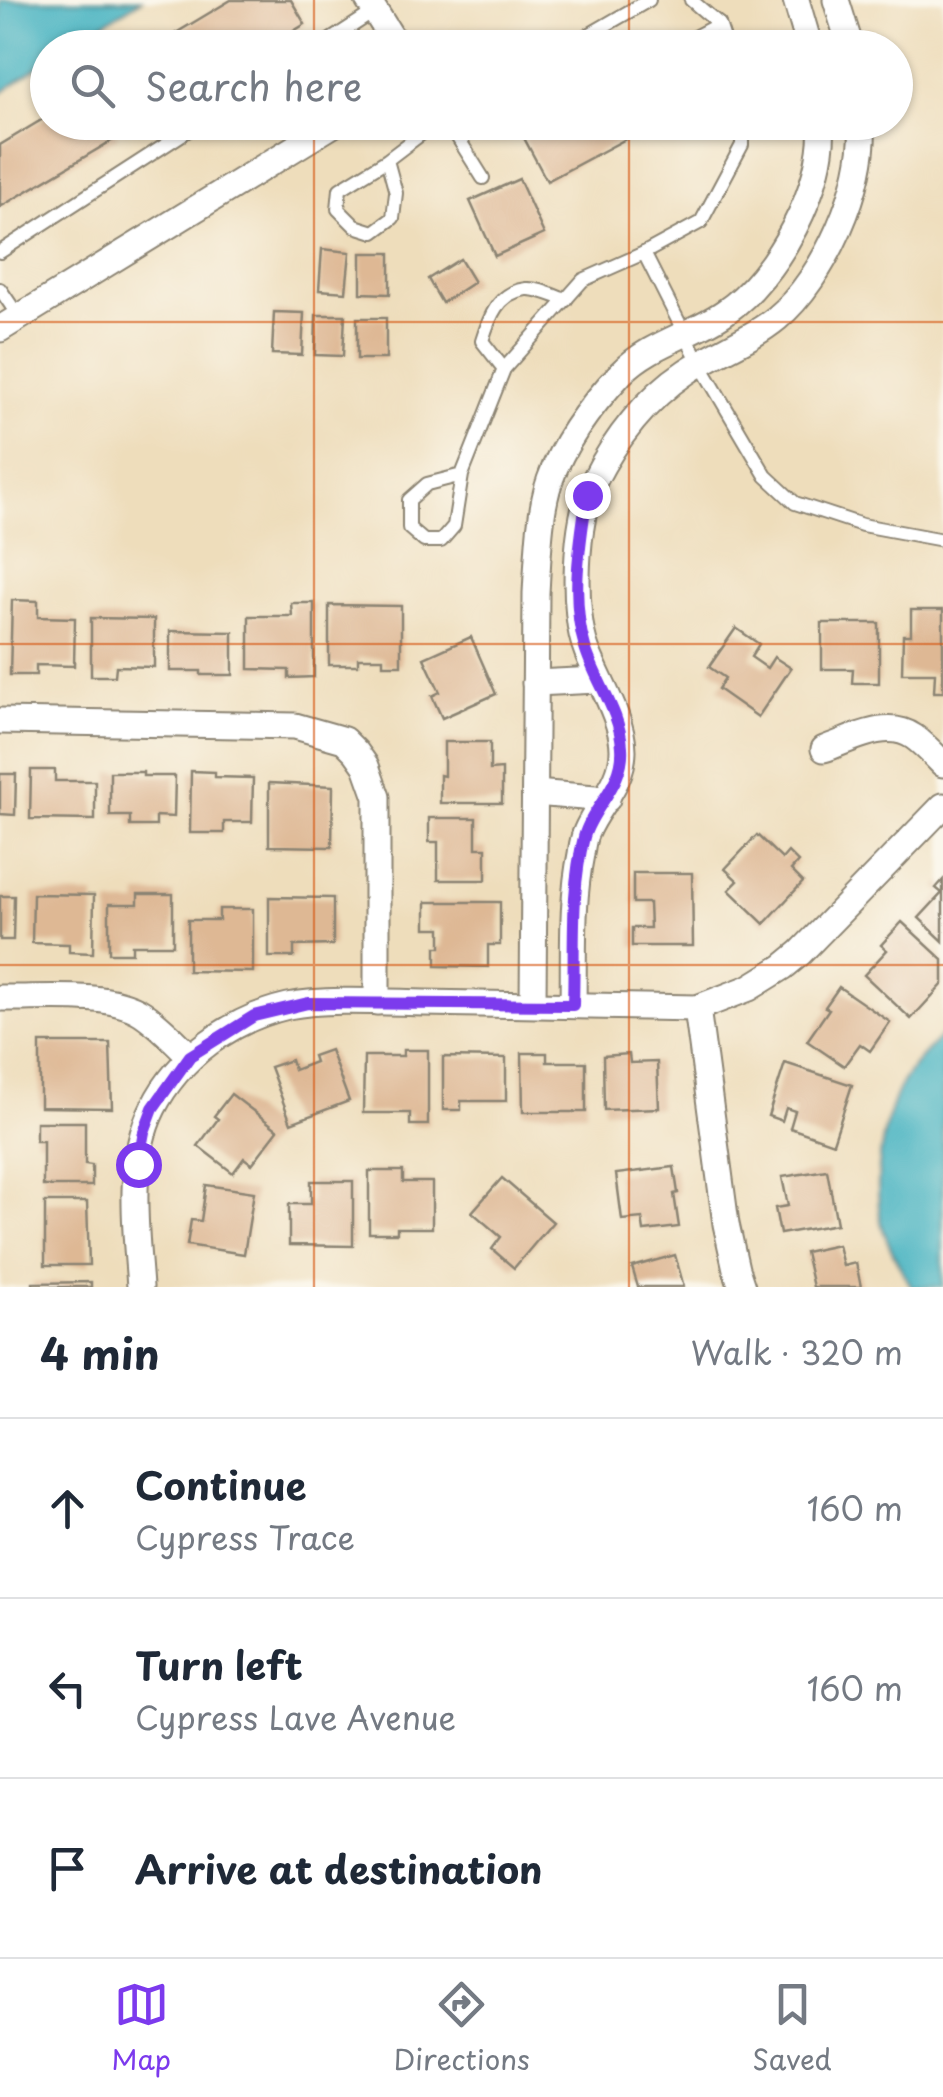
<!DOCTYPE html>
<meta charset="utf-8">
<style>
:root{--surface:#fff;--page:#f6f6f7;--text:#1f2937;--muted:#747a83;--line:#e0e1e3;--accent:#7c3aed}
body{margin:0;font-family:"Playpen Sans",sans-serif;background:var(--page);color:var(--text)}
.stop{position:absolute;width:30px;height:30px;margin:-22px;border:8px solid #7c3aed;border-radius:50%;background:#fff}
.stop.end{background:#7c3aed;border-color:#fff;box-shadow:0 2px 10px #0008}
.list{margin:0;padding:0;list-style:none}
h2{display:flex;justify-content:space-between;align-items:center;height:130px;margin:0;padding:0 40px;font-size:42px}
h2 small{font-size:32px;font-weight:400;color:var(--muted)}
.list li{display:grid;grid-template-columns:65px 1fr auto;gap:30px;align-items:center;box-sizing:border-box;height:180px;padding:0 40px;border-top:2px solid var(--line)}
.list b{display:block;font-size:38px;white-space:nowrap}
.list p{margin:0;font-size:32px;white-space:nowrap;color:var(--muted)}
.list em{font-size:32px;font-style:normal;color:var(--muted)}
.icon{flex:none;width:55px;height:55px;fill:none;stroke:currentColor;stroke-width:2;stroke-linecap:round;stroke-linejoin:round}
.map{position:relative;flex:none;width:943px;height:1287px;overflow:hidden}
.search{position:absolute;background:var(--surface);box-shadow:0 2px 8px #0004;left:30px;right:30px;top:30px;height:110px;display:flex;align-items:center;gap:25px;box-sizing:border-box;padding:0 35px;border-radius:55px;color:var(--muted);font-size:38px}
.sheet{height:670px;background:var(--surface)}
nav{display:flex;justify-content:space-around;align-items:center;box-sizing:border-box;height:140px;border-top:2px solid var(--line);background:var(--surface);font-size:28px;color:var(--muted)}
nav a{display:grid;justify-items:center;gap:5px}
nav .on{color:var(--accent)}
.map>svg:first-child{display:block}
.water{fill:#44b2c1;stroke:#386e76;stroke-width:2.5}
.building{fill:#deb894}
.lines{fill:none;stroke-linecap:round;stroke-linejoin:round}
.service-casing{stroke:#8c8473;stroke-width:16}
.minor-casing{stroke:#8c8473;stroke-width:29}
.service{stroke:#fff;stroke-width:12}
.minor{stroke:#fff;stroke-width:25}
.route{stroke:#7c3aed;stroke-width:12}
.grid{fill:none;stroke:#d5540f;stroke-width:2.5;stroke-opacity:0.55}
</style>
<div class="map">
<svg width="943" height="1287" viewBox="0 0 943 1287">
<rect width="100%" height="100%" fill="#fbf7ec"/>
<filter id="ink" filterUnits="userSpaceOnUse"><feTurbulence type="fractalNoise" baseFrequency=".01" numOctaves="2"/><feDisplacementMap in="SourceGraphic" scale="20" xChannelSelector="R" yChannelSelector="G"/><feConvolveMatrix kernelMatrix="1 2 1 2 8 2 1 2 1" color-interpolation-filters="sRGB"/></filter>
<filter id="wash" filterUnits="userSpaceOnUse"><feTurbulence type="fractalNoise" baseFrequency=".0048" numOctaves="4" result="noise"/><feDisplacementMap in="SourceGraphic" scale="40" xChannelSelector="R" yChannelSelector="G"/><feGaussianBlur stdDeviation="2.25" result="paint"/><feColorMatrix in="noise" values="0 0 0 0 0 0 0 0 0 0 0 0 0 0 0 0 0 1.4 0 .05"/><feComposite in="paint" operator="in"/></filter>
<g filter="url(#wash)">
<rect width="100%" height="100%" fill="#edb"/>
<g class="water">
<polygon points="0,0 141,0 66,47 48,48 47,60 0,94"/>
<path d="M943 1034V1287H912C901 1270 891 1250 884 1232 870 1191 882 1109 907 1075 917 1060 931 1047 943 1034Z"/>
</g>
<g id="blocks">
<g class="building">
<polygon points="231,0 291,0 305,24 266,48 151,48"/>
<polygon points="48,116 48,122 109,122 118,137 0,207 0,145"/>
<polygon points="552,122 648,122 650,126 547,181 524,138"/>
<polygon points="519,179 544,234 495,256 470,201"/>
<polygon points="322,249 350,252 346,292 319,290"/>
<polygon points="361,253 390,253 390,294 361,293"/>
<polygon points="460,259 474,282 442,303 428,279"/>
<polygon points="274,312 304,313 302,355 272,354"/>
<polygon points="316,315 345,315 343,356 315,355"/>
<rect x="357" y="318" width="29" height="41"/>
<polygon points="12,600 38,601 38,617 75,618 74,666 36,665 36,675 10,675"/>
<polygon points="291,603 314,603 314,677 289,678 289,670 249,669 249,616 292,616"/>
<polygon points="329,605 401,606 401,665 383,665 383,658 358,658 358,665 329,665"/>
<polygon points="911,610 943,610 943,692 934,692 935,673 902,673 903,635 911,635"/>
<polygon points="91,618 154,619 154,667 116,666 115,676 91,676"/>
<polygon points="822,623 879,623 879,683 852,683 853,669 822,669"/>
<polygon points="736,628 759,644 751,657 767,668 774,657 791,668 758,717 718,689 725,678 709,667"/>
<polygon points="170,631 233,632 233,675 201,675 201,671 170,671"/>
<polygon points="471,637 496,694 442,718 432,696 440,692 424,658"/>
<polygon points="444,742 490,742 490,770 502,769 502,803 440,803 440,775 444,776"/>
<polygon points="31,770 55,770 55,781 95,781 95,820 30,819"/>
<polygon points="191,771 215,772 215,777 253,778 252,822 224,822 224,833 190,833"/>
<polygon points="110,772 143,772 143,776 175,776 174,817 156,816 156,826 130,826 130,816 110,816"/>
<polygon points="0,774 16,774 15,815 0,814"/>
<polygon points="269,783 333,786 332,847 269,846"/>
<polygon points="429,818 476,818 476,848 486,848 486,880 438,880 438,842 429,842"/>
<polygon points="757,835 782,859 788,852 798,862 791,870 803,882 764,924 729,890 738,881 725,869"/>
<polygon points="633,873 692,873 693,946 632,946 632,928 650,928 649,903 633,903"/>
<polygon points="943,880 943,941 919,918 942,893 936,888"/>
<polygon points="33,894 94,895 93,953 69,952 69,944 32,943"/>
<polygon points="138,894 173,894 173,945 132,945 132,953 109,953 109,904 138,904"/>
<polygon points="0,896 14,896 13,940 0,940"/>
<polygon points="269,897 333,898 333,945 294,946 294,957 269,957"/>
<polygon points="426,902 500,902 500,945 488,945 488,967 436,966 436,947 441,947 441,928 426,928"/>
<polygon points="219,909 253,909 253,972 188,971 188,920 219,920"/>
<polygon points="902,922 943,960 943,984 911,1019 864,975 887,950 881,945"/>
<polygon points="839,987 890,1022 870,1051 860,1044 844,1066 807,1041 829,1009 825,1007"/>
<polygon points="40,1043 110,1043 112,1108 40,1107"/>
<polygon points="330,1050 349,1101 291,1123 270,1067 291,1060 294,1070 315,1062 313,1056"/>
<polygon points="403,1050 428,1050 428,1125 410,1125 410,1113 363,1113 364,1056 403,1056"/>
<polygon points="522,1053 547,1053 547,1062 586,1062 586,1112 523,1112"/>
<polygon points="629,1054 630,1063 657,1062 659,1108 604,1110 603,1056"/>
<polygon points="443,1057 506,1058 506,1101 461,1101 461,1110 443,1110"/>
<polygon points="785,1063 852,1085 833,1143 790,1128 795,1111 786,1108 782,1121 768,1116"/>
<polygon points="231,1094 278,1130 252,1164 244,1158 233,1173 198,1146 218,1119 214,1116"/>
<polygon points="36,1122 85,1122 85,1164 92,1165 92,1186 43,1186 43,1141 36,1141"/>
<polygon points="674,1167 678,1193 674,1194 679,1227 644,1231 642,1218 622,1220 616,1174"/>
<polygon points="827,1170 837,1224 780,1234 775,1208 788,1206 782,1177"/>
<polygon points="369,1171 403,1171 403,1182 432,1182 432,1228 397,1228 397,1233 369,1233"/>
<polygon points="502,1178 553,1222 514,1268 492,1249 501,1237 472,1212"/>
<polygon points="311,1181 353,1181 353,1246 289,1245 289,1204 311,1204"/>
<polygon points="206,1185 254,1192 244,1254 187,1245 191,1220 201,1221"/>
<polygon points="45,1202 87,1202 89,1265 45,1265"/>
<polygon points="838,1245 843,1266 856,1263 861,1287 813,1287 805,1252"/>
<polygon points="675,1255 684,1287 638,1287 632,1267"/>
<polygon points="91,1282 91,1287 33,1287 33,1283"/>
</g>
</g>
</g>
<g filter="url(#ink)">
<use href="#blocks" fill-opacity="0" stroke="#8c8473" stroke-width="2.5"/>
<g class="lines">
<defs>
<g id="service">
<polyline points="691,0 719,24 727,48"/>
<polyline points="318,48 375,11"/>
<polyline points="566,48 649,0"/>
<polyline points="673,48 719,24"/>
<polyline points="448,122 483,178"/>
<polyline points="387,160 396,193 393,218 374,232 355,226 338,209 340,189 387,160 437,122"/>
<polyline points="0,252 201,122"/>
<polyline points="644,253 701,222 742,145 742,122"/>
<polyline points="0,289 19,317"/>
<path d="M504 369 482 341C489 318 498 292 526 289 538 288 554 296 566 300"/>
<polyline points="462,475 427,484 409,500 409,528 424,541 441,541 454,526 462,475 504,369 583,280 644,253 700,364 766,476 795,503 862,525 943,540"/>
</g>
<g id="minor">
<polyline points="368,0 398,48"/>
<polyline points="796,0 810,48"/>
<polyline points="836,0 851,48"/>
<polyline points="0,329 337,122"/>
<polyline points="535,683 598,680"/>
<polyline points="0,721 295,726 344,740 356,752 366,766 377,797 377,1002"/>
<path d="M824 749C851 740 887 718 914 737 924 744 934 755 943 764"/>
<polyline points="535,793 607,799"/>
<path d="M0 998C42 999 106 991 142 1013 160 1025 175 1041 190 1056"/>
<path d="M533 1004 536 593C538 559 539 511 550 480 564 440 592 404 621 373 650 343 692 335 725 312 776 278 827 184 821 122"/>
<path d="M573 1005C574 955 571 903 581 854 582 847 583 838 586 832 597 805 623 784 623 750 623 719 598 680 587 651 571 612 575 518 594 481 615 439 647 398 686 372 715 352 749 341 777 318 824 279 867 184 862 122"/>
<polyline points="697,1008 726,1224 736,1269 742,1287"/>
<path d="M140 1287C136 1229 126 1162 153 1108 179 1056 232 1019 288 1006 326 998 384 1002 424 1003 515 1004 606 1006 697 1008L749 988 783 967 800 953 943 806"/>
</g>
</defs>
<use href="#service" class="service-casing"/>
<use href="#minor" class="minor-casing"/>
<use href="#service" class="service"/>
<use href="#minor" class="minor"/>
</g>
</g>
<g class="lines" filter="url(#ink)">
<path class="route" d="M138 1164 144 1132 153 1108 190 1056 254 1016 308 1003 573 1005C575 949 570 891 584 837 592 807 625 784 622 747 620 711 595 681 585 647 570 598 580 544 587 495"/>
</g>
<path class="grid" d="M314 0V48M629 0V48M314 122V1287M629 122V1287M0 322H943M0 644H943M0 965H943"/>
</svg>
<div class="stop" style="left:138px;top:1164px"></div>
<div class="stop end" style="left:587px;top:495px"></div>
<div class="search"><svg class="icon" aria-label="search" viewBox="0 0 24 24"><circle cx="10" cy="10" r="6"/><path d="M15 15l6 6"/></svg>Search here</div>
</div>
<section class="sheet">
<h2>4 min<small>Walk · 320 m</small></h2>
<ul class="list">
<li><svg class="icon" aria-label="ahead" viewBox="0 0 24 24"><path d="M12 20V5M6 11l6-6 6 6"/></svg><div><b>Continue</b><p>Cypress Trace</p></div><em>160 m</em></li>
<li><svg class="icon" aria-label="left" viewBox="0 0 24 24"><path d="M17 20v-9H6M10 6l-5 5 5 5"/></svg><div><b>Turn left</b><p>Cypress Lave Avenue</p></div><em>160 m</em></li>
<li><svg class="icon" aria-label="arrive" viewBox="0 0 24 24"><path d="M6 21V4h12l-3 4 3 4H6"/></svg><div><b>Arrive at destination</b></div></li>
</ul>
</section>
<nav>
<a class="on"><svg class="icon" aria-label="map" viewBox="0 0 24 24"><path d="M3 6l6-2 6 2 6-2v14l-6 2-6-2-6 2zM9 4v14M15 6v14"/></svg>Map</a>
<a><svg class="icon" aria-label="directions" viewBox="0 0 24 24"><path d="M12 3l9 9-9 9-9-9zM9 14v-3h6M13 9l2 2-2 2"/></svg>Directions</a>
<a><svg class="icon" aria-label="saved" viewBox="0 0 24 24"><path d="M7 4h10v16l-5-4-5 4z"/></svg>Saved</a>
</nav>
